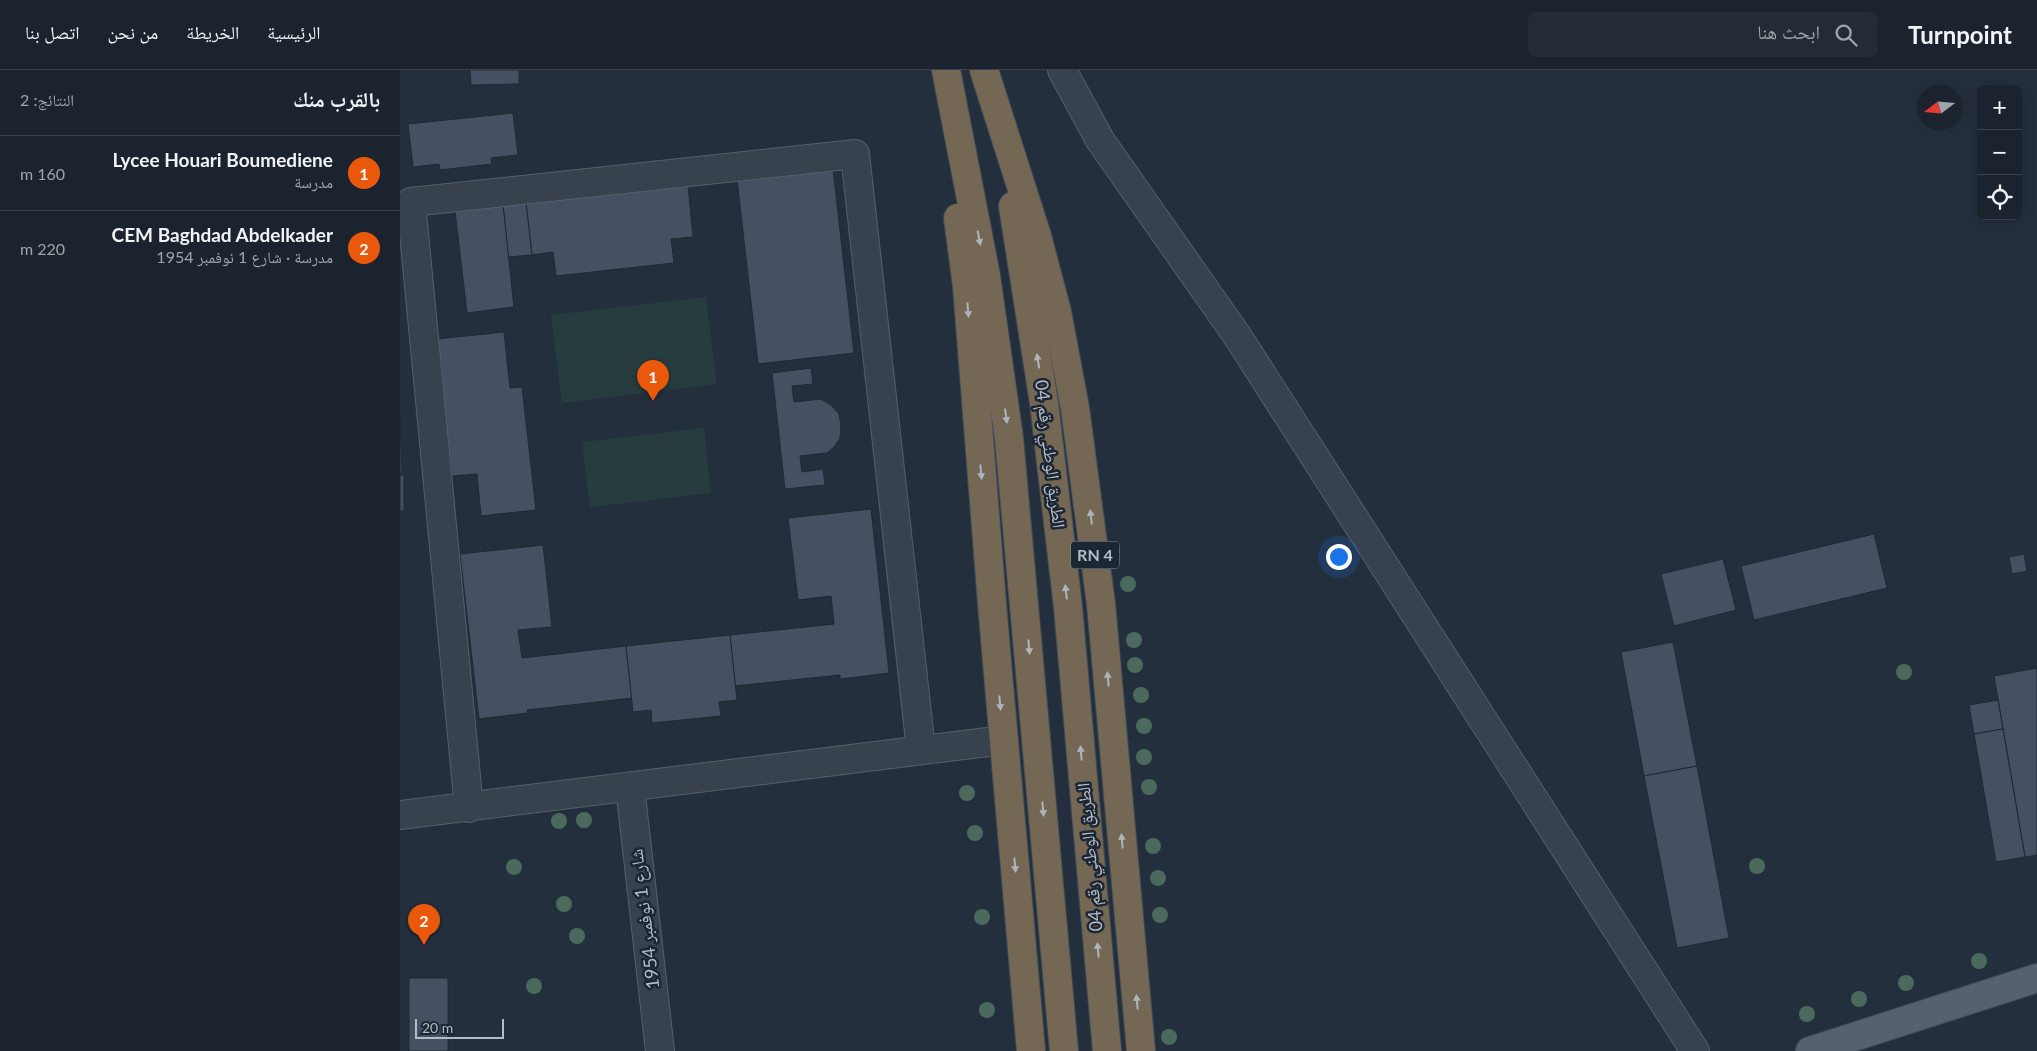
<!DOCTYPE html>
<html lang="ar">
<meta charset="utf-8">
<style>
:root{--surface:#1b232e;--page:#242b36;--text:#f1f3f6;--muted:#a0a4aa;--line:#39404a;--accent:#ea580c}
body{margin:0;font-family:Lato,"Noto Naskh Arabic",sans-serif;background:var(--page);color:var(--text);direction:rtl}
.controls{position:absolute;right:15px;top:15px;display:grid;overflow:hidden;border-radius:8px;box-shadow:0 2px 12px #0003}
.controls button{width:45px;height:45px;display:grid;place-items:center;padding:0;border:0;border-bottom:1px solid var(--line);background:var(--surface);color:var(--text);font:25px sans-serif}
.compass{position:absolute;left:1517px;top:15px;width:45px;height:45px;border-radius:50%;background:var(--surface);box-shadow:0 2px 12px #0003;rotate:254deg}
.scale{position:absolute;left:15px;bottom:12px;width:89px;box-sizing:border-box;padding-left:5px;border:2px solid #b4bcc9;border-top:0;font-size:14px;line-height:18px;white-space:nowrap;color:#b4bcc9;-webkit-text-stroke:4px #1d2633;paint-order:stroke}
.you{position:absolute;left:938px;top:486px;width:18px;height:18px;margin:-12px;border:4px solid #fff;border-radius:50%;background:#1a73e8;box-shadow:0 0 0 8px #1a73e833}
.badge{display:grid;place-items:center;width:32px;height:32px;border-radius:50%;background:var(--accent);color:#fff;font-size:16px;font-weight:700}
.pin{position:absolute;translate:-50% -41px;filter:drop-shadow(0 1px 2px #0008)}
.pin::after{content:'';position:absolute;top:26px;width:18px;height:15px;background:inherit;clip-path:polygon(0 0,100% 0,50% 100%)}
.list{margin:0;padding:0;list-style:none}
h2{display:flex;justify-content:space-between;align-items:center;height:65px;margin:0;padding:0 20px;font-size:21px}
h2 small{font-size:16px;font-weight:400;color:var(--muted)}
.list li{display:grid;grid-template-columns:32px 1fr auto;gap:15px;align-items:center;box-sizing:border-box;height:75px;padding:0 20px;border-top:1px solid var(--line)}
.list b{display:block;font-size:19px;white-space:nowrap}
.list p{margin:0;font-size:16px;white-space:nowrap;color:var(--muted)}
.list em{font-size:16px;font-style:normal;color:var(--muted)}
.icon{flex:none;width:28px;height:28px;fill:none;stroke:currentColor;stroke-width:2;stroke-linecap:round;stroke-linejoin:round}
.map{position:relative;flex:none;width:1637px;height:981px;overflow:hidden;direction:ltr}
header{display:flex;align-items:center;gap:30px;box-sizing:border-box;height:70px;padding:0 25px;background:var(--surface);border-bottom:1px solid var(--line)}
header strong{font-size:24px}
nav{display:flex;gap:28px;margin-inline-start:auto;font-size:18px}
.search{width:350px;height:45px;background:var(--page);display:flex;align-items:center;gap:12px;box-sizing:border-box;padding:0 18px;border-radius:8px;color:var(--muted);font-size:19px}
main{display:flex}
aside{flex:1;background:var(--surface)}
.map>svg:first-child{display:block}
.green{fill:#263c3f}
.building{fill:#455162;stroke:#1f2835}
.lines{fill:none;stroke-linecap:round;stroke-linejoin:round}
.minor-casing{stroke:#565f6c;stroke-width:30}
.major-casing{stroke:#414a57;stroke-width:30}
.highway-casing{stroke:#434c59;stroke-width:30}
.minor{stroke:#38414e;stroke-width:28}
.major{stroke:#56606e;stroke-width:28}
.highway{stroke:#746855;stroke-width:28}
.tree{fill:#4b6a5d}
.oneway{fill:#aeb4bd}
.labels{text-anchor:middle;stroke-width:5;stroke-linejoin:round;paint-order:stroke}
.shield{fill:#1d2633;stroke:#878f9c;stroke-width:1}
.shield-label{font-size:16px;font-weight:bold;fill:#b4bcc9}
.street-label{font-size:18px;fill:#b4bcc9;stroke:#1d2633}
</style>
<header>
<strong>Turnpoint</strong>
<div class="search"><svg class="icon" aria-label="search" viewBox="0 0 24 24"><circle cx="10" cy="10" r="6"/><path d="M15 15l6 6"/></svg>ابحث هنا</div>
<nav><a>الرئيسية</a><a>الخريطة</a><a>من نحن</a><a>اتصل بنا</a></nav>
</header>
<main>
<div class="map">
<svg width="1637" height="981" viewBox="0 0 1637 981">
<rect width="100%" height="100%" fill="#242f3e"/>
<g class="green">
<polygon points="306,227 317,314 162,333 151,245"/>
<polygon points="304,358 311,423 190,437 182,372"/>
</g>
<g class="building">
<polygon points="70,0 119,0 119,14 71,15"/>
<polygon points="113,43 118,85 91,88 92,94 40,100 39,94 13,97 8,54"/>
<polygon points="433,99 454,283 358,294 337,109"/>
<polygon points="288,115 293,167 271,169 274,193 156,206 153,182 132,185 126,133"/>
<polygon points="126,133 132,185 108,187 103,135"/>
<polygon points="103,135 114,237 67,243 55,141"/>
<polygon points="104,262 110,318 122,317 136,440 81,446 77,404 52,406 37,269"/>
<polygon points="411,298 413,314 392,316 394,332 421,329 431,335 439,344 441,356 440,368 435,376 427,383 400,386 402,402 423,399 425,415 385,419 372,303"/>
<polygon points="0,348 2,403 0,403"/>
<rect x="0" y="405" width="4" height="36"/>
<polygon points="471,439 489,603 440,609 440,605 335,616 330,565 434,554 431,526 398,530 388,448"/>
<polygon points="1474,464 1487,518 1354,550 1341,496"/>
<polygon points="143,475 152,557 118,560 122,588 226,576 232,628 127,640 128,643 79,649 60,484"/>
<polygon points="1624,484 1627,501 1612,504 1609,487"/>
<polygon points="1323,489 1336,540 1274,556 1261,504"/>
<polygon points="330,565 337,630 319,632 321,646 252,653 251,640 233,642 226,576"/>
<polygon points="1273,572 1297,696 1244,706 1221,582"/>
<polygon points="1637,598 1637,785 1625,787 1594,606"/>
<polygon points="1598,630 1603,659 1574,664 1569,635"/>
<polygon points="1603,659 1625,787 1596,792 1574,664"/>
<polygon points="1297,696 1329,868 1277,878 1244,706"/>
<rect x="9" y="908" width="39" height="73"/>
</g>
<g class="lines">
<defs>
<g id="minor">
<polyline points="662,0 700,70 838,267 1295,981"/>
<polyline points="230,717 260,981"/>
<polyline points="69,738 11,132 455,84 521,680"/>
<polyline points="0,745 604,670"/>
</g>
<polyline id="major" points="1410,981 1637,908"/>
<g id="highway">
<polyline points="546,0 586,206 609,368 664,981"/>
<polyline points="584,0 637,166 657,242 675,338 701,534 741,981"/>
<polyline points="613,136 644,333 668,537 707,981"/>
<polyline points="558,148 567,216 593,546 631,981"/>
</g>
</defs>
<use href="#minor" class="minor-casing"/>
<use href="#major" class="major-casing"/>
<use href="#highway" class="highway-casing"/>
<use href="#minor" class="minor"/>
<use href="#major" class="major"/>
<use href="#highway" class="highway"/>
</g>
<g class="tree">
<circle cx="728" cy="514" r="8"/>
<circle cx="734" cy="570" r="8"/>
<circle cx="735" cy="595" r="8"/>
<circle cx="1504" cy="602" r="8"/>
<circle cx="741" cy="625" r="8"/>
<circle cx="744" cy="656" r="8"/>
<circle cx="744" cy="687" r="8"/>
<circle cx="749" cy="717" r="8"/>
<circle cx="567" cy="723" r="8"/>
<circle cx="184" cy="750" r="8"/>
<circle cx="159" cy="751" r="8"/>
<circle cx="575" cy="763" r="8"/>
<circle cx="753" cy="776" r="8"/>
<circle cx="1357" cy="796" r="8"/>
<circle cx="114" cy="797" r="8"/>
<circle cx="758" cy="808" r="8"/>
<circle cx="164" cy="834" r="8"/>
<circle cx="760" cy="845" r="8"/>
<circle cx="582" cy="847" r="8"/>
<circle cx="177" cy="866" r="8"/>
<circle cx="1579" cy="891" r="8"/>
<circle cx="1506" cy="913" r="8"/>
<circle cx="134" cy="916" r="8"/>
<circle cx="1459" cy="929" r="8"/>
<circle cx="587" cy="940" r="8"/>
<circle cx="1407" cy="944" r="8"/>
<circle cx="769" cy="967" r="8"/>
</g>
<defs><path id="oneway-solid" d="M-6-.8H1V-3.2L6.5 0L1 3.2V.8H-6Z" transform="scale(1.25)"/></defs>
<g class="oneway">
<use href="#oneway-solid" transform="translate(579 168) rotate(79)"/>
<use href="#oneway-solid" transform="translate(568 240) rotate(85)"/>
<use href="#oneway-solid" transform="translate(638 291) rotate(-99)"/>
<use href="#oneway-solid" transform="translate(606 346) rotate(82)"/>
<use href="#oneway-solid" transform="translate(581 402) rotate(85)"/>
<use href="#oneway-solid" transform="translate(691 447) rotate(-97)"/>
<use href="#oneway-solid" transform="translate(666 522) rotate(-97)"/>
<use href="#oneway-solid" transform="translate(629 577) rotate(85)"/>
<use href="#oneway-solid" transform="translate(708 609) rotate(-95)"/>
<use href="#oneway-solid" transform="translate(600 633) rotate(85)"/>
<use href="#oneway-solid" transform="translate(681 683) rotate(-95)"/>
<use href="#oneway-solid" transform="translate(643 739) rotate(85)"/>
<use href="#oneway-solid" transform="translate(722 771) rotate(-95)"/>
<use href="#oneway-solid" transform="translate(615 795) rotate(85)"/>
<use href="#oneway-solid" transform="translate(698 880) rotate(-95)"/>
<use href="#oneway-solid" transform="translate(737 932) rotate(-95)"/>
</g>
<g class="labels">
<rect class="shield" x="671" y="471.5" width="48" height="27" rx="4"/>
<g class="shield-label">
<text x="695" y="491">RN 4</text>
</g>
<g class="street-label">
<text transform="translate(650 384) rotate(83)" y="6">الطريق الوطني رقم 04</text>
<text transform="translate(690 787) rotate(-95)" y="6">الطريق الوطني رقم 04</text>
<text transform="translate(245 849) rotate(-97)" y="6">شارع 1 نوفمبر 1954</text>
</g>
</g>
</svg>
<div class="controls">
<button>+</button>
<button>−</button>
<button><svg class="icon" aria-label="locate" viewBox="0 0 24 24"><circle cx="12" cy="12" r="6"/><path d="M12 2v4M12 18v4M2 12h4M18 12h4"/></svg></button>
</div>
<svg class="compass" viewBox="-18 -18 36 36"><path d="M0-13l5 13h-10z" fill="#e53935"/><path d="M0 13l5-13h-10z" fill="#a0a4aa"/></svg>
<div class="scale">20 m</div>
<div class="you"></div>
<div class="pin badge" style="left:253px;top:331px">1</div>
<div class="pin badge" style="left:24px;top:875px">2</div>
</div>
<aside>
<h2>بالقرب منك<small>النتائج: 2</small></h2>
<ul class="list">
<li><span class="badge">1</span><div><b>Lycee Houari Boumediene</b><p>مدرسة</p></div><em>160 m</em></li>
<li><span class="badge">2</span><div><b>CEM Baghdad Abdelkader</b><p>مدرسة · شارع 1 نوفمبر 1954</p></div><em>220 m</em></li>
</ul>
</aside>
</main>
